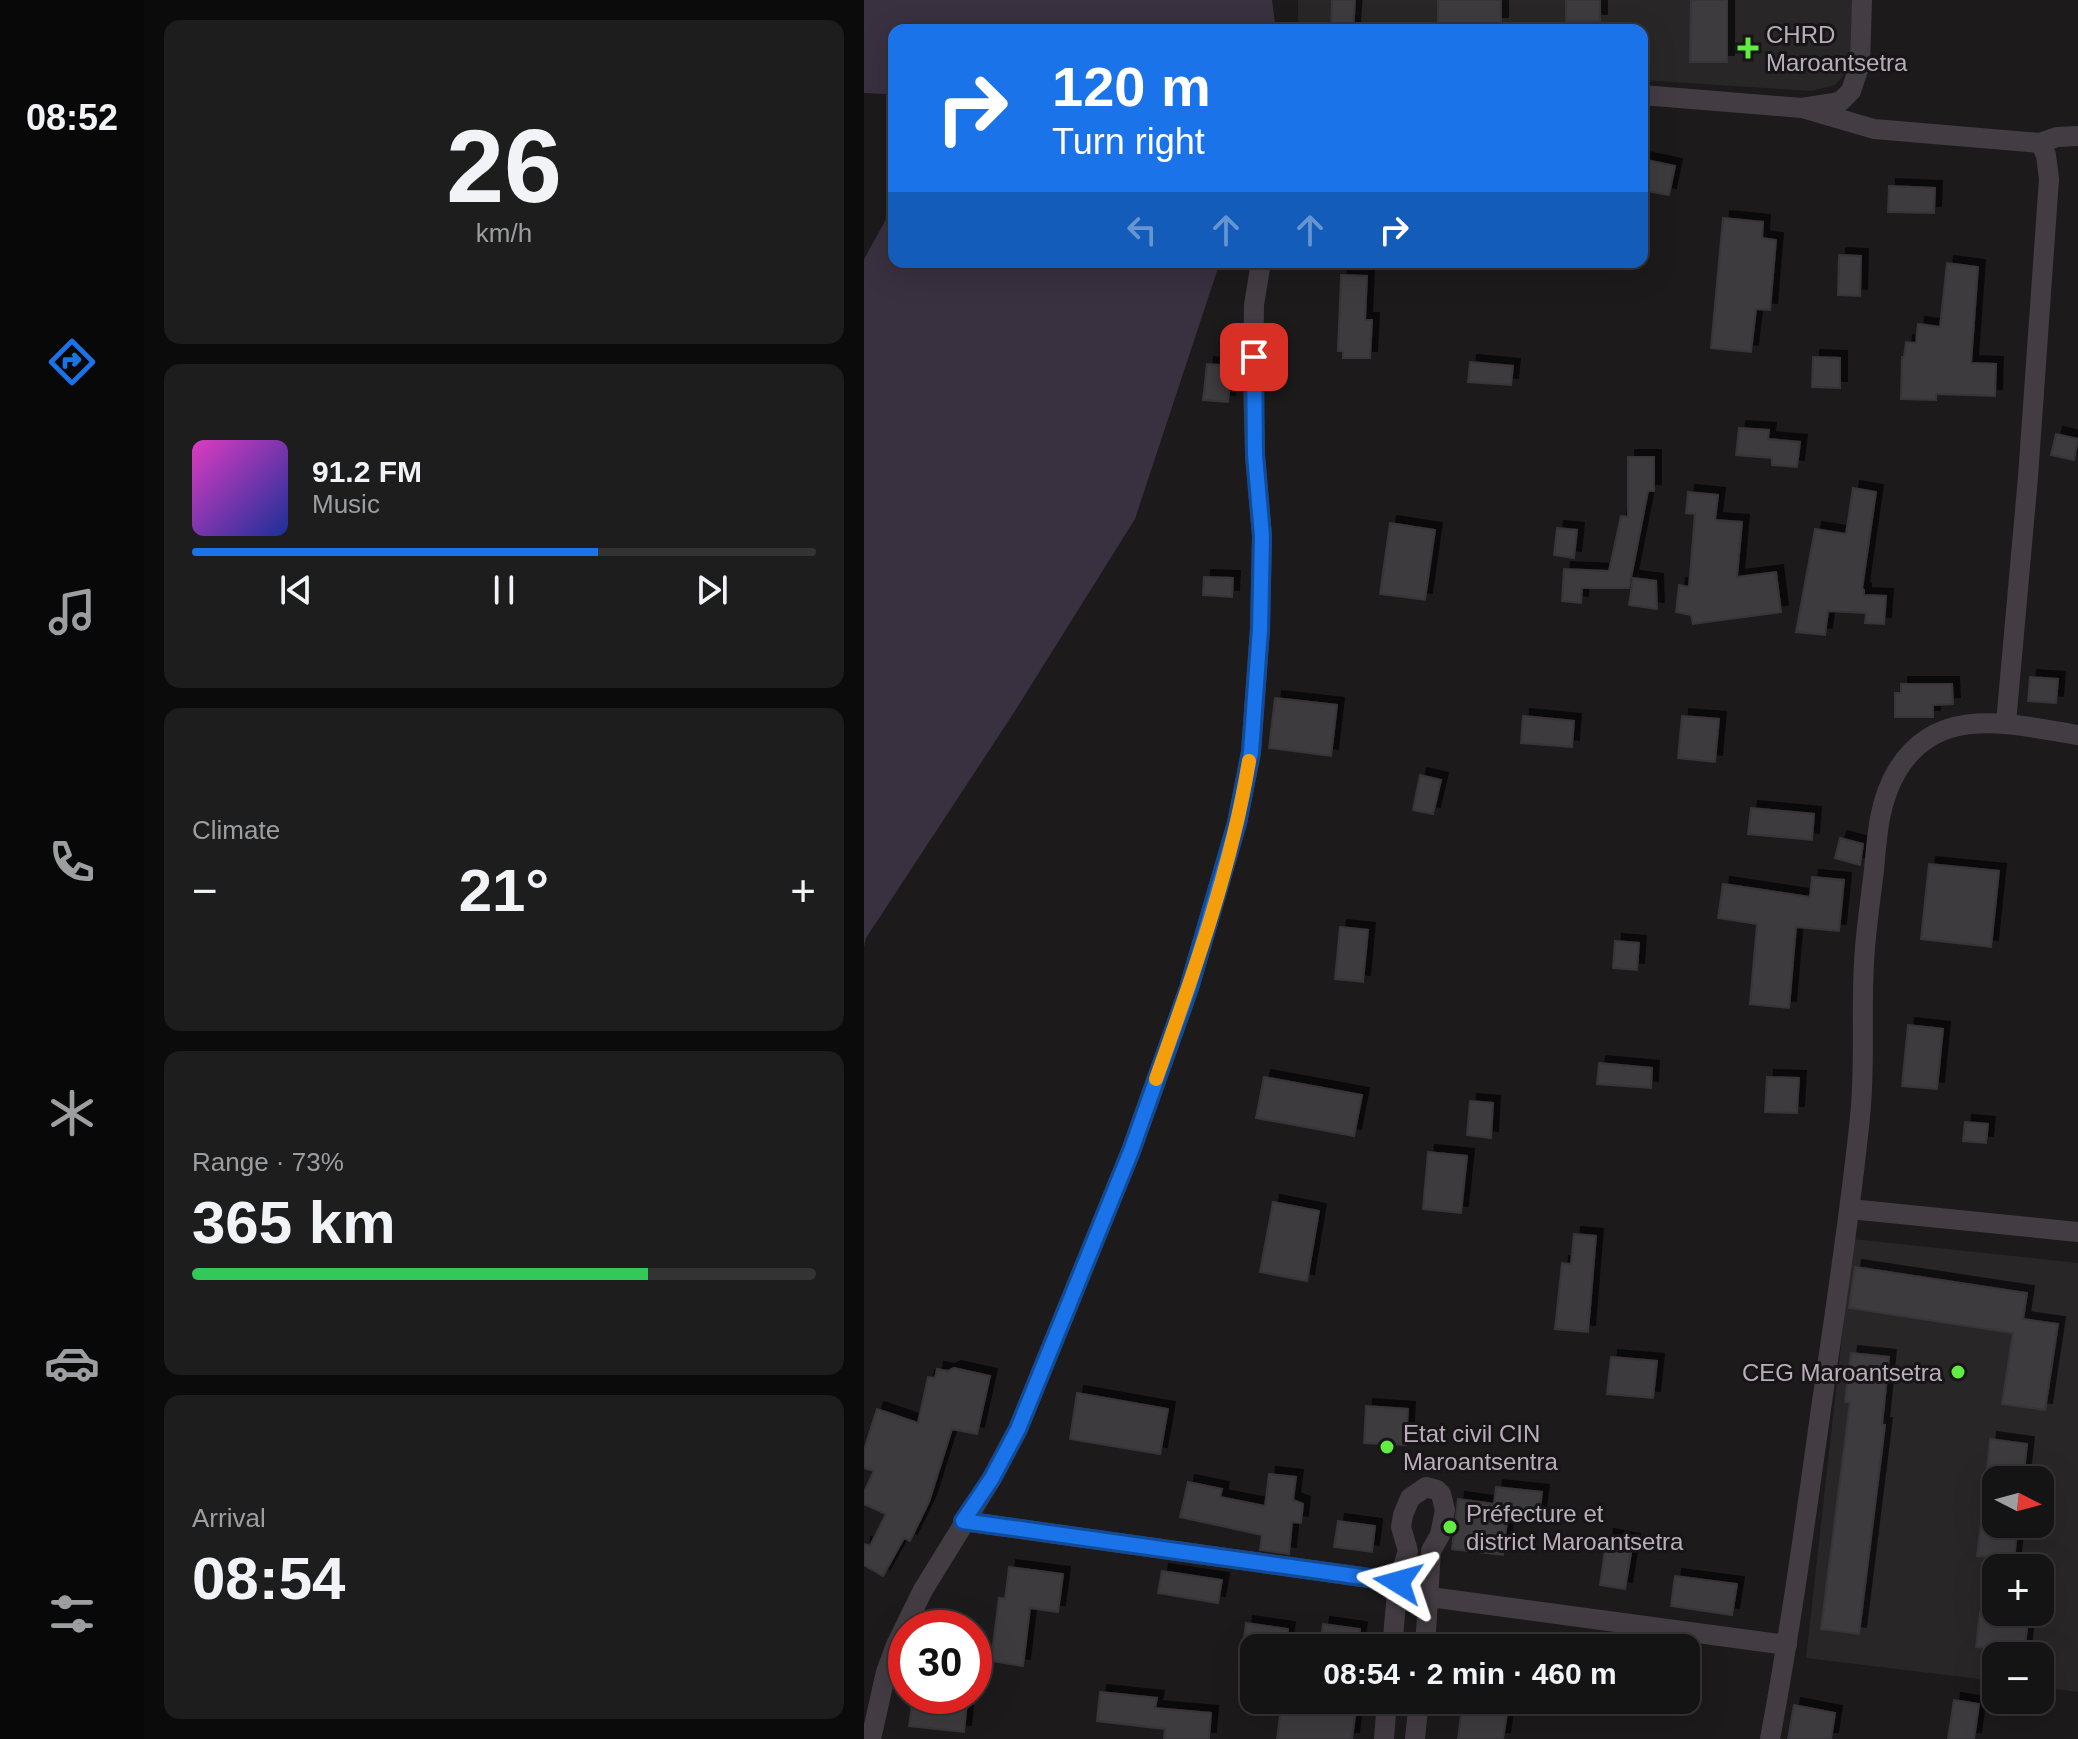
<!DOCTYPE html>
<html lang="en">
<head>
<meta charset="utf-8">
<style>
	:root { --surface:#151414; --page:#1e1d1d; --text:#f1f3f6; --muted:#9d9ea0; --line:#343334; --accent:#1a73e8 }
	body { margin:0; font-family:Helvetica,sans-serif; background:var(--page); color:var(--text); height:100vh; display:flex; flex-direction:column; font-size:30px; white-space:nowrap }
	* { box-sizing:border-box; margin:0 }
	p { font-size:26px; color:var(--muted) }
	.icon { flex:none; width:44px; height:44px; fill:none; stroke:currentColor; stroke-width:2; stroke-linecap:round; stroke-linejoin:round }
	.map { position:relative; flex:1; overflow:hidden }
	.sheet { display:flex; flex-direction:column; gap:20px; padding:20px; background:#0c0b0b; width:720px }
	.sheet>* { flex:none }
	.hud { position:absolute; left:24px; top:24px; width:760px; height:244px; border-radius:16px; box-shadow:0 8px 32px #0002,0 0 0 2px var(--line); background:#1a73e8; color:#fff; overflow:hidden }
	.needle { width:52px; rotate:96deg }
	.controls { position:absolute; left:1118px; top:1466px; display:grid; gap:16px }
	.controls a { display:grid; place-items:center; width:72px; height:72px; border-radius:16px; background:var(--surface); box-shadow:0 8px 32px #0002,0 0 0 2px var(--line); font-size:40px }
	.speed { position:absolute; left:24px; top:1610px; display:flex; gap:16px; font-size:40px; font-weight:700; text-align:center }
	.speed>* { display:grid; place-content:center; width:104px; height:104px; border-radius:50%; background:var(--surface); box-shadow:0 8px 32px #0002,0 0 0 2px var(--line); line-height:1 }
	.speed .limit { border:12px solid #d22; background:#fff; color:#111 }
	.pin { position:absolute; display:grid; place-items:center; width:68px; height:68px; color:#fff; margin:-34px; border-radius:16px; box-shadow:0 4px 12px #0006 }
	.me { position:absolute; width:88px; margin:-44px; rotate:278deg; stroke-linejoin:round; filter:drop-shadow(0 0 6px #0008) }
	.turn { display:flex; align-items:center; gap:28px; height:168px; padding:0 32px; font-size:36px }
	.turn .icon { width:104px; height:104px; stroke-width:2.5 }
	.turn b { display:block; font-size:56px; line-height:68px }
	.lanes { display:flex; align-items:center; height:76px; padding:0 32px; background:#0003; justify-content:center; gap:40px; direction:ltr }
	.lanes .off { opacity:.35 }
	.big { font-size:60px; font-weight:800; line-height:1.1 }
	.sheet .card { flex:1; display:flex; flex-direction:column; justify-content:center; gap:12px; min-width:0; padding:0 28px; border-radius:16px; background:var(--page) }
	.sheet .dial { align-items:center; gap:0 }
	.dial b { font-size:104px; line-height:1 }
	.song { display:flex; align-items:center; gap:24px }
	.cover { width:96px; height:96px; border-radius:12px; background:linear-gradient(135deg,hsl(310 70% 55%),hsl(230 70% 35%)) }
	.played { height:8px; border-radius:4px; background:linear-gradient(90deg,var(--accent) 65%,var(--line) 65%) }
	.keys { display:flex; justify-content:space-around; direction:ltr }
	.heat { display:flex; justify-content:space-between; align-items:center; font-size:44px; direction:ltr }
	.charge { height:12px; border-radius:6px; background:linear-gradient(90deg,#34c759 73%,var(--line) 0) }
	.trip { position:absolute; left:376px; top:1634px; width:460px; height:80px; border-radius:16px; background:var(--surface); box-shadow:0 8px 32px #0002,0 0 0 2px var(--line); font-weight:800; line-height:80px; text-align:center }
	main { display:flex; flex:1; min-height:0 }
	.menu { display:flex; flex-direction:column; width:144px; justify-content:space-around; align-items:center; background:#080808; color:var(--muted) }
	.menu .icon { width:56px; height:56px }
	.menu .selected { color:var(--accent) }
	.menu b { font-size:36px; color:var(--text) }
	.map>svg:first-child { display:block }
	.built { fill:#292628; fill-rule:evenodd }
	.water { fill:#393040 }
	.building { fill:#3e3a3d; stroke:#383437; stroke-width:2; filter:url(#shadow) }
	.lines { fill:none; stroke-linecap:round; stroke-linejoin:round }
	.minor { stroke:#433d43; stroke-width:20 }
	.route-casing { stroke:#114b97; stroke-width:20 }
	.route { stroke:#1a73e8; stroke-width:14 }
	.slow { stroke:#f59e0b; stroke-width:14 }
	.poi-dot { fill:#61ec41; stroke:#171516; stroke-width:3 }
	.labels { text-anchor:middle; dominant-baseline:central; stroke-width:6; stroke-linejoin:round; paint-order:stroke }
	.poi-label { font-size:24px; fill:#b9adbb; stroke:#171516; text-anchor:start }
</style>
</head>
<body>
<main>
<nav class="menu">
<b>08:52</b>
<svg class="icon selected" aria-label="directions" viewBox="0 0 24 24"><path d="M12 3l9 9-9 9-9-9zM9 14v-3h6M13 9l2 2-2 2"/></svg>
<svg class="icon" aria-label="music" viewBox="0 0 24 24"><path d="M9 18V5l10-2v13"/><circle cx="6" cy="18" r="3"/><circle cx="16" cy="16" r="3"/></svg>
<svg class="icon" aria-label="phone" viewBox="0 0 24 24"><path d="M5 4h4l2 5-3 2q2 4 5 5l2-3 5 2v4C11 20 4 13 5 4z"/></svg>
<svg class="icon" aria-label="climate" viewBox="0 0 24 24"><path d="M12 3v18M4 7l16 10M4 17L20 7"/></svg>
<svg class="icon" aria-label="car" viewBox="0 0 24 24"><path d="M5 17H2v-5l4-1 3-4h7l3 4 3 1v5h-3M9 17h6M6 11h13"/><circle cx="7" cy="17" r="2"/><circle cx="17" cy="17" r="2"/></svg>
<svg class="icon" aria-label="filters" viewBox="0 0 24 24"><path d="M4 7h16M4 17h16"/><circle cx="9" cy="7" r="2"/><circle cx="15" cy="17" r="2"/></svg>
</nav>
<section class="sheet">
<div class="card dial"><b>26</b><p>km/h</p></div>
<div class="card">
<div class="song"><i class="cover"></i><div><b>91.2 FM</b><p>Music</p></div></div>
<div class="played"></div>
<div class="keys"><svg class="icon" aria-label="previous" viewBox="0 0 24 24"><path d="M18 5L8 12l10 7zM5 5v14"/></svg><svg class="icon" aria-label="pause" viewBox="0 0 24 24"><path d="M8 5v14M16 5v14"/></svg><svg class="icon" aria-label="next" viewBox="0 0 24 24"><path d="M6 5l10 7-10 7zM19 5v14"/></svg></div>
</div>
<div class="card"><p>Climate</p>
<div class="heat"><a>−</a><b class="big">21°</b><a>+</a></div>
</div>
<div class="card"><p>Range · 73%</p><b class="big">365 km</b><div class="charge"></div></div>
<div class="card"><p>Arrival</p><b class="big">08:54</b></div>
</section>
<div class="map">
<svg width="1214" height="1739" viewBox="0 0 1214 1739">
	<defs>
		<filter id="shadow"><feDropShadow dx="7" dy="-7" stdDeviation="0" flood-color="#0009"/></filter>
	</defs>
	<rect width="100%" height="100%" fill="#1c1a1b"/>
	<!-- built -->
	<g class="built">
		<path d="M434,0H991L989,65L971,85L947,91L778,80V30H434Z"/>
		<path d="M989,1239L1214,1263V1692L1176,1687V1656H1132V1681L942,1658ZM1132,1480H1176V1524H1132ZM1132,1568H1176V1612H1132Z"/>
	</g>
	<!-- water -->
	<g class="water">
		<path d="M0,0H408L412,30H30V97L22,94L0,93Z"/>
		<path d="M30,205V262H356L271,519L149,714L2,938L0,947V259Z"/>
	</g>
	<!-- building -->
	<g class="building">
		<path d="M468,0H491L489,30H467Z"/>
		<path d="M574,0H637V24L574,25Z"/>
		<rect x="702" y="0" width="34" height="21"/>
		<path d="M827,0H863V62H826Z"/>
		<path d="M778,159L811,166L805,195L778,190Z"/>
		<path d="M1025,186L1071,188L1070,213L1024,212Z"/>
		<path d="M859,218L899,222L898,238L912,240L906,310L892,309L887,352L847,348Z"/>
		<path d="M975,255L997,256L996,296L974,295Z"/>
		<path d="M1083,263L1114,267L1107,363L1132,364L1131,396L1072,394V400L1037,399L1038,357H1040L1042,342L1052,343L1054,324L1076,327Z"/>
		<path d="M477,275L503,276L501,320H508L506,358H479V351H474Z"/>
		<path d="M949,357L976,358V388L948,387Z"/>
		<path d="M606,362L649,366L647,385L604,382Z"/>
		<path d="M343,364L368,366L364,402L339,400Z"/>
		<path d="M875,428L905,430L904,439L936,442L933,467L908,465V458L872,455Z"/>
		<path d="M1192,434L1214,439L1210,460L1187,455Z"/>
		<path d="M764,457H790V491H784L765,588H718L717,603L698,601L700,569L745,571L757,516L764,517Z"/>
		<path d="M989,488L1012,492L998,589L1000,590V595L1022,596L1020,624L1001,623L1002,613L964,611L961,635L932,632L951,529L982,534Z"/>
		<path d="M824,492L854,495L851,520L878,522L873,577L912,572L917,612L829,624L827,615L812,612L815,585L825,587L831,514L822,513Z"/>
		<path d="M526,523L571,530L561,600L516,594Z"/>
		<path d="M693,528L713,530L710,558L690,555Z"/>
		<path d="M340,577L369,578L368,597L339,595Z"/>
		<path d="M769,578L792,581L793,609L765,605Z"/>
		<path d="M1166,677L1194,679L1192,703L1164,701Z"/>
		<path d="M1037,684H1088L1089,704L1069,705V717H1031V693H1037Z"/>
		<path d="M411,698L473,705L467,756L405,748Z"/>
		<path d="M659,716L710,721L708,747L657,743Z"/>
		<path d="M818,716L855,719L851,762L814,758Z"/>
		<path d="M556,775L577,780L569,814L549,810Z"/>
		<path d="M887,808L950,814L948,840L884,834Z"/>
		<path d="M976,838L999,844L996,865L971,858Z"/>
		<path d="M1065,864L1135,871L1127,947L1057,939Z"/>
		<path d="M948,877L980,880L975,931L932,927L925,1008L886,1004L893,924L854,918L859,884L946,897Z"/>
		<path d="M476,927L504,930L499,982L471,979Z"/>
		<path d="M751,941L775,943L773,970L749,968Z"/>
		<path d="M1044,1025L1079,1029L1073,1089L1038,1086Z"/>
		<path d="M735,1063L788,1068L787,1088L733,1084Z"/>
		<path d="M400,1077L498,1095L490,1136L392,1118Z"/>
		<path d="M903,1077L935,1078L933,1113L901,1112Z"/>
		<path d="M606,1101L629,1103L627,1138L603,1135Z"/>
		<path d="M1101,1122L1124,1124L1122,1143L1099,1141Z"/>
		<path d="M564,1152L603,1156L597,1213L559,1209Z"/>
		<path d="M409,1202L455,1211L443,1281L396,1272Z"/>
		<path d="M710,1234L732,1236L724,1332L691,1329L698,1263L707,1264Z"/>
		<path d="M991,1267L1163,1293L1159,1319L1194,1324L1181,1410L1138,1404L1149,1333L985,1308Z"/>
		<path d="M987,1353L1025,1357L1018,1425H1021L995,1634L957,1629L986,1402H981Z"/>
		<path d="M747,1357L793,1361L789,1398L743,1394Z"/>
		<path d="M90,1368L126,1376L113,1434L88,1429L65,1502L46,1541L40,1538L19,1576L0,1565V1544L6,1546L22,1514L0,1504V1492L10,1471L0,1468V1450L13,1409L54,1423L64,1377L71,1378L73,1369L84,1371Z"/>
		<path d="M213,1393L304,1409L296,1454L206,1439Z"/>
		<path d="M502,1406L544,1409L542,1445L500,1443Z"/>
		<path d="M1126,1439L1163,1444L1159,1480H1122Z"/>
		<path d="M405,1474L432,1477L429,1500L439,1504L437,1523L428,1522L425,1554L396,1550L398,1535L316,1517L324,1482L358,1489L356,1497L401,1506Z"/>
		<path d="M632,1487L678,1492L675,1515L644,1512L639,1555L588,1549L594,1499L630,1504Z"/>
		<path d="M474,1521L511,1526L508,1552L470,1547Z"/>
		<path d="M1117,1524H1154L1149,1568H1122L1124,1557L1113,1556Z"/>
		<path d="M743,1536L769,1541L761,1589L736,1585Z"/>
		<path d="M145,1567L199,1574L194,1612L166,1608L159,1666L127,1661L135,1598L141,1599Z"/>
		<path d="M298,1571L358,1580L354,1603L294,1593Z"/>
		<path d="M811,1576L873,1584L868,1615L807,1606Z"/>
		<path d="M1116,1612H1165L1160,1653L1112,1647Z"/>
		<path d="M382,1623L424,1629L421,1648H379Z"/>
		<path d="M459,1624L496,1629L493,1648H456Z"/>
		<path d="M236,1692L293,1698L291,1708L347,1713L345,1739H300L301,1729L233,1721Z"/>
		<path d="M49,1696L103,1702L100,1732L45,1726Z"/>
		<path d="M418,1700H493L488,1739H413Z"/>
		<path d="M599,1700H645L639,1739H594Z"/>
		<path d="M1090,1700L1115,1704L1110,1739H1084Z"/>
		<path d="M930,1705L971,1713L967,1739H924Z"/>
	</g>
	<g class="lines">
		<!-- minor -->
		<g class="minor">
			<path d="M778,95L938,108L976,102L987,91L996,64L998,0"/>
			<path d="M938,108L1010,129L1176,143L1182,155L1185,179L1164,477L1142,723"/>
			<path d="M1176,143L1193,137L1214,136"/>
			<path d="M986,1209L1214,1232"/>
			<path d="M99,1521L534,1582L566,1597L923,1645"/>
			<path d="M528,1648L534,1582L544,1551L537,1527L539,1515L546,1498L562,1487L573,1490L577,1494L581,1510L576,1535L567,1551L561,1648"/>
			<path d="M7,1739L22,1672L32,1645L59,1590L128,1478L154,1429L267,1151L325,988L373,823L387,752L396,629L398,536L391,455L389,382L390,305L397,262"/>
			<path d="M520,1739L523,1700"/>
			<path d="M551,1739L555,1700"/>
			<path d="M906,1739C926,1632 941,1524 956,1416C970,1317 986,1217 996,1117C1002,1061 996,1004 1001,948C1003,922 1007,896 1010,870C1013,836 1015,801 1033,771C1074,702 1149,725 1214,735"/>
		</g>
	</g>
	<g class="lines">
		<!-- route casing -->
		<g class="route-casing">
			<path id="route" d="M390,357L391,455L398,536L396,629L387,752L373,823L325,988L267,1151L154,1429L128,1478L99,1521L534,1582"/>
		</g>
		<!-- route -->
		<use href="#route" class="route"/>
		<!-- slow -->
		<path class="slow" d="M292,1079C329,975 367,870 385,761"/>
	</g>
	<!-- markers -->
	<g class="poi-dot">
		<path d="M880 36h8v8h8v8h-8v8h-8v-8h-8v-8h8z"/>
		<circle cx="1094" cy="1372" r="8"/>
		<circle cx="523" cy="1447" r="8"/>
		<circle cx="586" cy="1527" r="8"/>
	</g>
	<g class="labels">
		<!-- poi labels -->
		<g class="poi-label">
			<text x="902" y="34">CHRD<tspan x="902" dy="28">Maroantsetra</tspan></text>
			<text x="1078" y="1372" text-anchor="end">CEG Maroantsetra</text>
			<text x="539" y="1433">Etat civil CIN<tspan x="539" dy="28">Maroantsentra</tspan></text>
			<text x="602" y="1513">Préfecture et<tspan x="602" dy="28">district Maroantsetra</tspan></text>
		</g>
	</g>
</svg>
<div class="controls">
<a><svg class="needle" viewBox="-14 -14 28 28"><path d="M0-13l5 13h-10z" fill="#e53935"/><path d="M0 13l5-13h-10z" fill="#9d9ea0"/></svg></a>
<a>+</a>
<a>−</a>
</div>
<div class="speed"><div class="limit">30</div></div>
<div class="pin" style="left:390px;top:357px;background:#d93025"><svg class="icon" aria-label="arrive" viewBox="0 0 24 24"><path d="M6 21V4h12l-3 4 3 4H6"/></svg></div>
<svg class="me" style="left:534px;top:1582px" viewBox="-20 -20 40 40"><path d="M0-17L14 15 0 8-14 15z" fill="#1a73e8" stroke="#fff" stroke-width="4"/></svg>
<div class="trip">08:54 · 2 min · 460 m</div>
<div class="hud">
<div class="turn"><svg class="icon" aria-label="right" viewBox="0 0 24 24"><path d="M7 20v-9h11M14 6l5 5-5 5"/></svg><div><b>120 m</b>Turn right</div></div>
<div class="lanes"><svg class="icon off" aria-label="left" viewBox="0 0 24 24"><path d="M17 20v-9H6M10 6l-5 5 5 5"/></svg><svg class="icon off" aria-label="ahead" viewBox="0 0 24 24"><path d="M12 20V5M6 11l6-6 6 6"/></svg><svg class="icon off" aria-label="ahead" viewBox="0 0 24 24"><path d="M12 20V5M6 11l6-6 6 6"/></svg><svg class="icon" aria-label="right" viewBox="0 0 24 24"><path d="M7 20v-9h11M14 6l5 5-5 5"/></svg></div>
</div>
</div>
</main>
</body>
</html>
